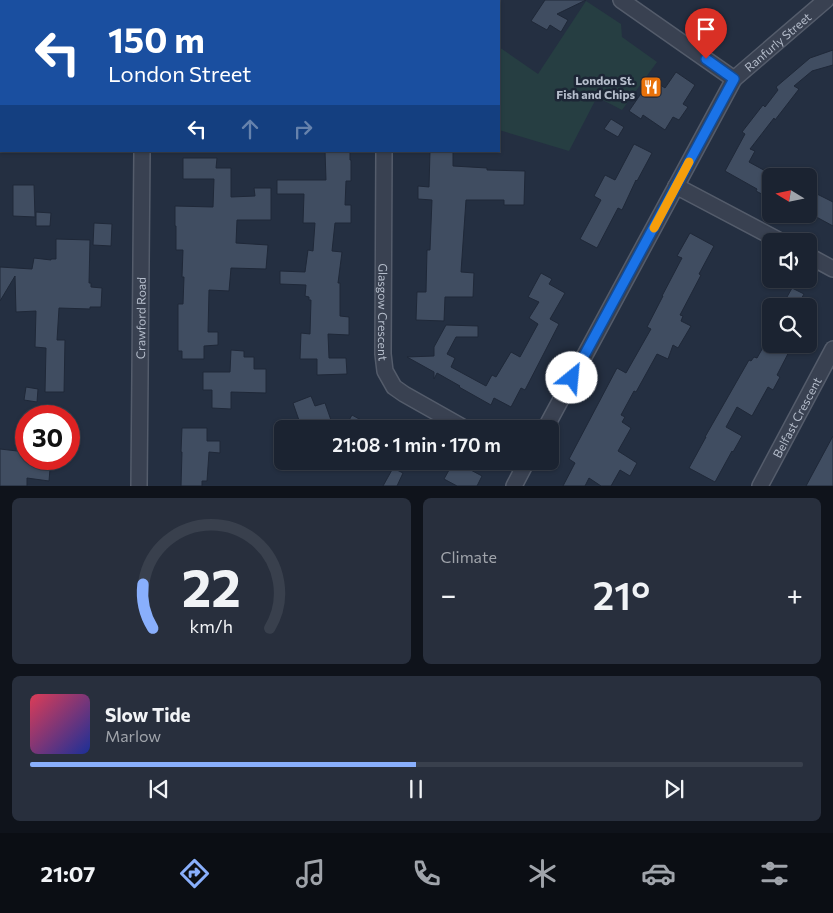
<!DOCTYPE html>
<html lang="en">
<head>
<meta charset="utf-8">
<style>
	:root { --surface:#1b2331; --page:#282f3d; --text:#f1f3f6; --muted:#a0a4ab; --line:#39404d; --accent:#89affc }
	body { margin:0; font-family:Commissioner,sans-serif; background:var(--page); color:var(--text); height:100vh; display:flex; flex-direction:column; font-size:19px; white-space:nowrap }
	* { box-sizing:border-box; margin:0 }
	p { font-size:16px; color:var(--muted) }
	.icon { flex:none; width:28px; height:28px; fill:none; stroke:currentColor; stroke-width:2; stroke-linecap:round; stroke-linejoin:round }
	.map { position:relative; height:486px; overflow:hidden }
	.panel { display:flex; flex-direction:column; gap:12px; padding:12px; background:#0f131b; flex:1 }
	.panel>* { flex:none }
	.guide { position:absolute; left:0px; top:0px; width:500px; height:152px; box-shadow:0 1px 4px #0004,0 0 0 1px var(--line); background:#1a4fa0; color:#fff; overflow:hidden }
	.needle { width:32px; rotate:280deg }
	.controls { position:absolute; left:762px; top:168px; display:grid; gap:10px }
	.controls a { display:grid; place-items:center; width:55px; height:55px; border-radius:8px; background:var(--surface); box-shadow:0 1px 4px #0004,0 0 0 1px var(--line); font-size:25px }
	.speed { position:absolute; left:15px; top:405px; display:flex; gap:10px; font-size:25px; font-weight:700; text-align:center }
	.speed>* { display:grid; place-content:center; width:65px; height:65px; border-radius:50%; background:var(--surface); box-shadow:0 1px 4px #0004,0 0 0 1px var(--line); line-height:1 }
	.speed .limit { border:8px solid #d22; background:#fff; color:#111 }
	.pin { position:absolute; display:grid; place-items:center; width:42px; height:42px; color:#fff; margin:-51px -21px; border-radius:50% 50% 50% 0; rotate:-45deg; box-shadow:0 0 5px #0007 }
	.pin .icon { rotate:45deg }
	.me { position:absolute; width:55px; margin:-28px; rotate:28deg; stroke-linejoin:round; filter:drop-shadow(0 0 4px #0008) }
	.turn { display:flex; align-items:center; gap:18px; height:105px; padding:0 25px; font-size:22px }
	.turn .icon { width:65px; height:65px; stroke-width:2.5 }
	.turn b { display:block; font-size:35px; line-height:42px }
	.lanes { display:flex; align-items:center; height:48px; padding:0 25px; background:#0003; justify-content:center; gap:25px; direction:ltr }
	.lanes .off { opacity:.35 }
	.big { font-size:38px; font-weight:600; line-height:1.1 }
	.panel .card { flex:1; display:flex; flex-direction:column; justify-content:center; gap:8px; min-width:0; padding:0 18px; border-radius:8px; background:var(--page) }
	.panel .dial { align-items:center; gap:0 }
	.dial svg { height:130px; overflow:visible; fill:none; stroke:var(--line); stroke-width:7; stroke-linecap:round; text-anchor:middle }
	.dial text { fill:var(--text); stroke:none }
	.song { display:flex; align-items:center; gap:15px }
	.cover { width:60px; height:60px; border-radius:8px; background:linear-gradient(135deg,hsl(350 70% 55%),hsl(230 70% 35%)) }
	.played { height:5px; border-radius:2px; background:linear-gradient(90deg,var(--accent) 50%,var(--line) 50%) }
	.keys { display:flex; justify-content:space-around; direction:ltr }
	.heat { display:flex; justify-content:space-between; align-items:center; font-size:28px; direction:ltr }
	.panel .tiles { flex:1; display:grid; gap:12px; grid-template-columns:1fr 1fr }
	.card:last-child { grid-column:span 2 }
	.trip { position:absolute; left:274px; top:420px; width:285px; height:50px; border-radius:8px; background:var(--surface); box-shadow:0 1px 4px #0004,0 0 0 1px var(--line); font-weight:600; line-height:50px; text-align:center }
	.tabs { display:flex; height:80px; justify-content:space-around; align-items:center; background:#0b0e14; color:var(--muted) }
	.tabs .icon { width:35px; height:35px }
	.tabs .current { color:var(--accent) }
	.tabs b { font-size:22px; color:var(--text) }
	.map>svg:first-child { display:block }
	.green { fill:#263e42 }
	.building { fill:#404d61; stroke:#1f2838 }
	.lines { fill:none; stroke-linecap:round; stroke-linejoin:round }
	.minor-casing { stroke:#545c6b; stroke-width:18 }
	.path { stroke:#455b5f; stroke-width:2.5; stroke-dasharray:4 4; stroke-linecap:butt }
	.minor { stroke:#394151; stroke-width:15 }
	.route-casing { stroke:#114b97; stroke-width:12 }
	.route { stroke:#1a73e8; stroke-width:9 }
	.slow { stroke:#f59e0b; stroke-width:9 }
	.labels { text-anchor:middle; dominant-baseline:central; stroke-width:5; stroke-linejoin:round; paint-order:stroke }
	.street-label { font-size:12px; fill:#b5bdcb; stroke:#1d2636 }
	.poi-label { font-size:12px; font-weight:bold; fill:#b5bdcb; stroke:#1d2636; text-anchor:end }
</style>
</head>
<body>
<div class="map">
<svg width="833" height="486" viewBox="0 0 833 486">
	<rect width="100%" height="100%" fill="#242f41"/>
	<!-- green -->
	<path class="green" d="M586,1L621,24L622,37L657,62L622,110L597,97L569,151L499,130V47L538,74Z"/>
	<!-- building -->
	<g class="building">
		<path d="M545,0H586L557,14L568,20L561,32L550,25L547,30L531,21Z"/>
		<path d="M833,50V65L812,71L794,86L799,89L775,120L774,118L750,149L755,151L749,162L771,174V199L756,191L757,189L725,171L745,134L742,132L763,105L765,107L778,90L776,87L810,58Z"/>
		<path d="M676,72L695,85L683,104L688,107L679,120L673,117L665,130L643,115L641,119L629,111L651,79L665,88Z"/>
		<path d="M611,119L624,127L618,137L604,129Z"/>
		<path d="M634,144L652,153L637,181L636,180L622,210L618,208L597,248L580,239L601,200L594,196L605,175L615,180Z"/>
		<path d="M325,151H350V160H351V181H346L345,205H351V223H335L332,251L342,252L338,283H340V316L349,317V335L328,334L329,358H346L347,374L317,375V359H300L301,333L310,334L311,300H309V297L305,296L306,285L280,284V271L305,272L308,250L313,251L315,223H303L304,194H277V180H326Z"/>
		<path d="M430,151H453V166L487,168V170L525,171L524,205H504V200H466L461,272L474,273L473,297H445L444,321L416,320L417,292H426L427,250H430L432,200L418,199V186L429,187Z"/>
		<path d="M183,158H217L216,168H231V197L255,196L254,188H271V220H237L236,243L268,245L266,269L231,268L229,291L209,290L208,332H218V345L204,346V359H182V351H178V304H183L184,277H182L183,250H176V226H175V206L213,207L214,179H183Z"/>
		<path d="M13,185H34L35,217L13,216Z"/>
		<path d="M813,192L833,202V226L809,213V200Z"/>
		<path d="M36,212L51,213L50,226H36Z"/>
		<path d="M94,223L112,224L111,246L93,245Z"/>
		<path d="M690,233L714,246L699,274L701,275L680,315L683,316L681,321L691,326L678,348L673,345L668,359L657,354L636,392L634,391L621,415L625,417L622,422L631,428L618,451L637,463L630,476L620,470L611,486H601L589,478L585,486H563L575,463L569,459L617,368L626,373L651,329L647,327L663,296H662L682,258L677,256Z"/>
		<path d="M56,239L90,240L89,283H91V287L102,288L101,307H90V309L59,308L57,340H65L64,392H45L46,348L35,347L36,311L16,312L15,276L0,301V267L32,269L34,258L51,260V259H56Z"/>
		<path d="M541,273L552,279L549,284L565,293L550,319L559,324L525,390L521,388L511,407L494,398L491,405L459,387L460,386L437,373L434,379V372L407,357L434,356V347L446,325L478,326V337H456L447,354L455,358L451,367L486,386L492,375L496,377L511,352L520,357L538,324L529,318L539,302L528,297Z"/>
		<path d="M792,288L804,294L797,306H782Z"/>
		<path d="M765,344H793L777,375L780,377L773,390L768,387L752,416L737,407L726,427L742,436L733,452L732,451L715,482L689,468L706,437H705L749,360L751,361L754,357L757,358Z"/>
		<path d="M231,350L244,351V357H254V369H266V393L231,392V409L212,408V390H203V372H230Z"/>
		<path d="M26,387L38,389L37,402L24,400Z"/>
		<path d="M311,396L315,406L325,403L332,423L319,427L318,425L309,429H302L293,403Z"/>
		<path d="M352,415L377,429H344Z"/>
		<path d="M182,428H207V441H220V453L209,452L207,481H202V486H181L182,452H181Z"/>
		<path d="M833,436V486H806Z"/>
		<path d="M0,449L26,452V459H49L48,468L50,469L49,481L27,478V486H0Z"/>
		<path d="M454,461L482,476L477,486H457L444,479Z"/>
		<path d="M393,468L403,473L397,486H383Z"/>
	</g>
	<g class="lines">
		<!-- minor casing -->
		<g class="minor-casing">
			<g id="minor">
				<path d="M621,0L734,79"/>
				<path d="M144,1V0"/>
				<path d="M398,1L399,0"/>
				<path id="s1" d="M384,151L383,354L385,371L394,387L404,394L466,429"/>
				<path d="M676,186L780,241"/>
				<path d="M809,256L833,269"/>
				<path id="s2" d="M545,429L734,79L826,0"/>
				<path id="s3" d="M139,486L142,151"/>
				<path d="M514,486L527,461"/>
				<path id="s4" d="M760,486L833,349"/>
			</g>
		</g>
		<!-- path -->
		<path class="path" d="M161,1V0"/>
		<!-- minor -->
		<use href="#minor" class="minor"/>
	</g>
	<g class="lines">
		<!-- route casing -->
		<g class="route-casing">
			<path id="route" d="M572,378L734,79L706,59"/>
		</g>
		<!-- route -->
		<use href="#route" class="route"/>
		<!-- slow -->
		<path class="slow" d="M654,228L689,162"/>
	</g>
	<!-- icons -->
	<defs>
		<g id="restaurant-square" transform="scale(1.125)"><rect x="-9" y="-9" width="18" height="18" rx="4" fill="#e8710a" stroke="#1d2636"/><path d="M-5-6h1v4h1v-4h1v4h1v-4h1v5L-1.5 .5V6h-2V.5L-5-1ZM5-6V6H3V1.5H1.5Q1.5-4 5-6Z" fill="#fff"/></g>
	</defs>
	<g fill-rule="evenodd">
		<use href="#restaurant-square" x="651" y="87"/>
	</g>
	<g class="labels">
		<!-- street labels -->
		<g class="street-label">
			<text stroke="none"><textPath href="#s2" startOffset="455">Ranfurly Street</textPath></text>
			<text stroke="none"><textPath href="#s1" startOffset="161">Glasgow Crescent</textPath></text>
			<text stroke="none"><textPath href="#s3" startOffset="168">Crawford Road</textPath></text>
			<text stroke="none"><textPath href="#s4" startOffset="78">Belfast Crescent</textPath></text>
		</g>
		<!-- poi labels -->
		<g class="poi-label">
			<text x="635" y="80">London St.<tspan x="635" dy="14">Fish and Chips</tspan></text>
		</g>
	</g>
</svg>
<div class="controls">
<a><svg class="needle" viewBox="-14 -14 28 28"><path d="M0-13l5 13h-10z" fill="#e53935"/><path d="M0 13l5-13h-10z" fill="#a0a4ab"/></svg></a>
<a><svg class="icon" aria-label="sound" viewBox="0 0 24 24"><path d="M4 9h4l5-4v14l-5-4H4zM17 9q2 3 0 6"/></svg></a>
<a><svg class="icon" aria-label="search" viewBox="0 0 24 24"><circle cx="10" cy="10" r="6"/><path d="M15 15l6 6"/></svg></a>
</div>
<div class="speed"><div class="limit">30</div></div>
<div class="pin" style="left:706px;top:59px;background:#d93025"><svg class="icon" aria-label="arrive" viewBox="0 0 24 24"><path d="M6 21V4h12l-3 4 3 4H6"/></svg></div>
<svg class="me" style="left:572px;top:378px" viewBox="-20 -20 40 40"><circle r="19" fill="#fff"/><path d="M0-13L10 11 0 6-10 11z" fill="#1a73e8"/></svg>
<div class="trip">21:08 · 1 min · 170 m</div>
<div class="guide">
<div class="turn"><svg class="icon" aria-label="left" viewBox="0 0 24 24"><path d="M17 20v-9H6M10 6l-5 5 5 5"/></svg><div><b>150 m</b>London Street</div></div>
<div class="lanes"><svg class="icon" aria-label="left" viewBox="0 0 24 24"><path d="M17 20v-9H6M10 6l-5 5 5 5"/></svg><svg class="icon off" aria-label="ahead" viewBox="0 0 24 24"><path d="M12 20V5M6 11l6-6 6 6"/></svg><svg class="icon off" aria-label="right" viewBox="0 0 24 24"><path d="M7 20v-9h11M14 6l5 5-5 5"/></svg></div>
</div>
</div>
<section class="panel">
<div class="tiles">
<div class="card dial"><svg viewBox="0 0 100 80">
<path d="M14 69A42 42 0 1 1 86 69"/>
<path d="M14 69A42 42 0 0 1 8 42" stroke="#89affc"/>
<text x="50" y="56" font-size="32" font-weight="700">22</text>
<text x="50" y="72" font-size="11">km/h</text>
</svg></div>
<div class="card"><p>Climate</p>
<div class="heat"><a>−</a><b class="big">21°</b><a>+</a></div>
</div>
<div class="card">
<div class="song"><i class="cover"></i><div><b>Slow Tide</b><p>Marlow</p></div></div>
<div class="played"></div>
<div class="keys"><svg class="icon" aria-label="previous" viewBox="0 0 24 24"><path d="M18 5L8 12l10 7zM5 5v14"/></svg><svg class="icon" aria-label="pause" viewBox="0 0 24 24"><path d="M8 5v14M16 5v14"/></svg><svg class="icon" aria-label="next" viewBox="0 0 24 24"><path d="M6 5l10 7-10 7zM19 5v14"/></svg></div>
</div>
</div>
</section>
<nav class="tabs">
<b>21:07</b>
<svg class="icon current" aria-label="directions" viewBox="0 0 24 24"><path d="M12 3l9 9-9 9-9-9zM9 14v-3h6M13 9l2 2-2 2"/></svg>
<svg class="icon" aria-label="music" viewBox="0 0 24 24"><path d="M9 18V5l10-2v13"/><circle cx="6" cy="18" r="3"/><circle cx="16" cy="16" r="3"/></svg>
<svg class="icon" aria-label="phone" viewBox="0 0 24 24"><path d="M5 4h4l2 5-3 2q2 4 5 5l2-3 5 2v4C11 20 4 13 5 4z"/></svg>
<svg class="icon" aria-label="climate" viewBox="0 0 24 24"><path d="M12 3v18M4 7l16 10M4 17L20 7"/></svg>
<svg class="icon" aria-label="car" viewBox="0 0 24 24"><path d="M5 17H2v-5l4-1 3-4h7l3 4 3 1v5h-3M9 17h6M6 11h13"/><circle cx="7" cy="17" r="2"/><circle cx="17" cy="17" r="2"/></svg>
<svg class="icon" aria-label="filters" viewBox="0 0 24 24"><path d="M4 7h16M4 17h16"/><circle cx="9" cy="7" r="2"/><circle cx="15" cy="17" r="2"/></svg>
</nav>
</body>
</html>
